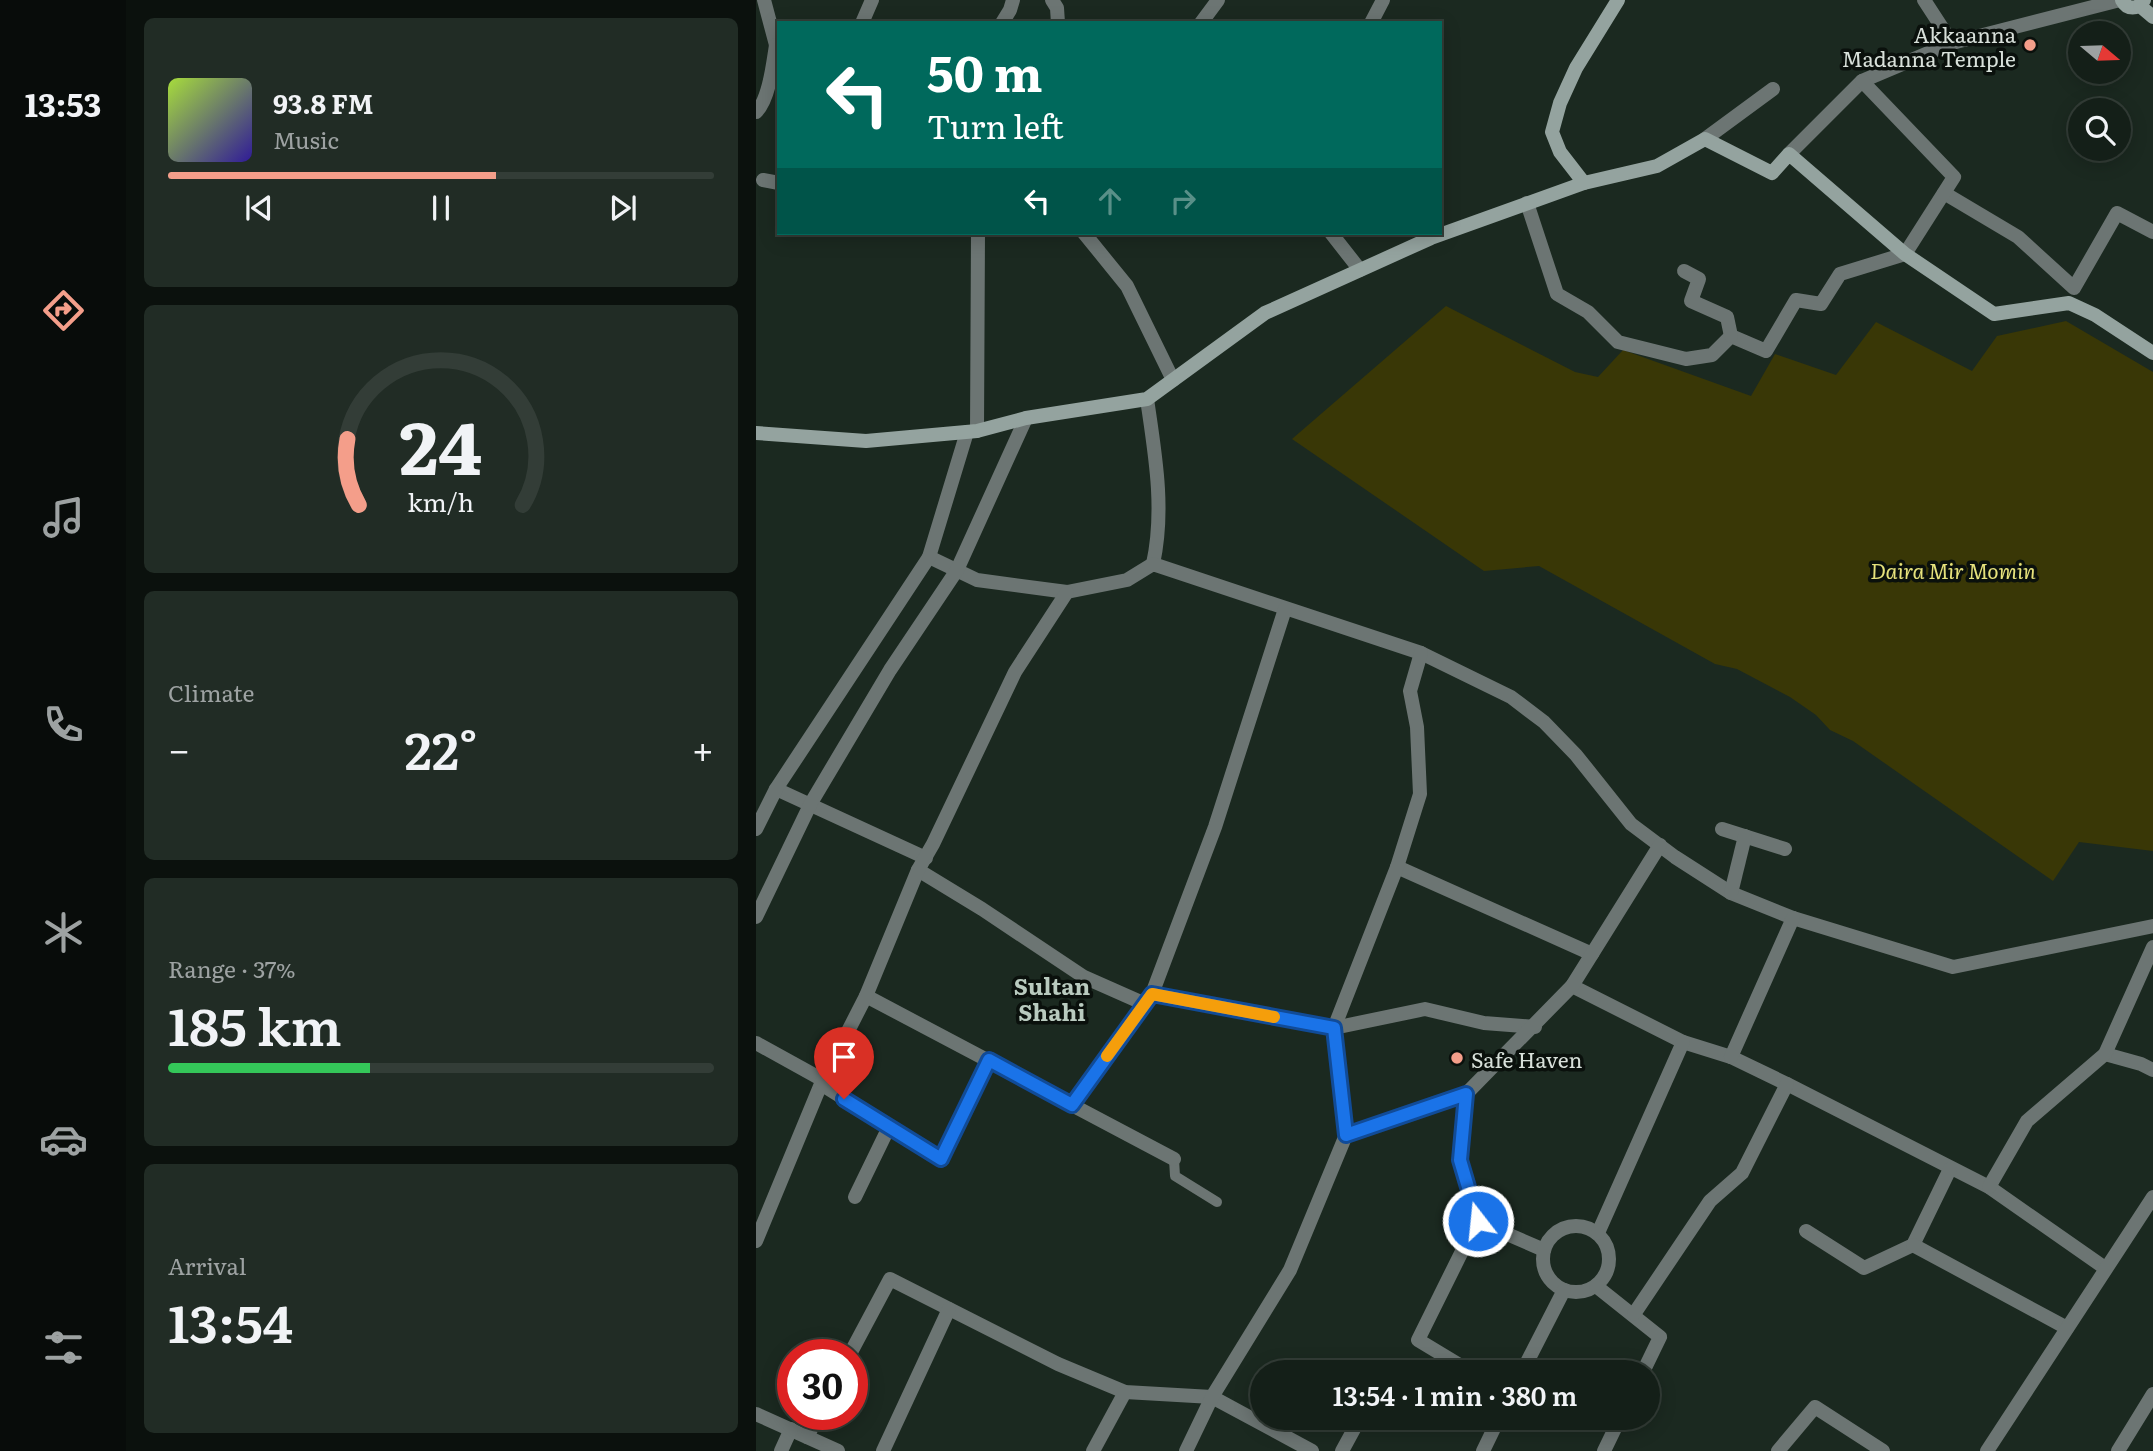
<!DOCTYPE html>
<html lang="en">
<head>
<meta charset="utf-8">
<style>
	:root { --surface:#141f18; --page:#212c25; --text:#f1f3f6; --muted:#9da2a2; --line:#333d37; --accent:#f49e8a }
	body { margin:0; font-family:Literata,serif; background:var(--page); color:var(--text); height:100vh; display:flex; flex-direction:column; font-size:26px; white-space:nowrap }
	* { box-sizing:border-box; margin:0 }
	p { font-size:23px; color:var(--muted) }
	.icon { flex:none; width:38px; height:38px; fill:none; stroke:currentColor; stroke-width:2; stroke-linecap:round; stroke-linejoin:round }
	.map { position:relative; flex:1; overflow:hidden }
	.sheet { display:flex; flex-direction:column; gap:18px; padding:18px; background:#0b110d; width:630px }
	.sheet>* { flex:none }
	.banner { position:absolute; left:21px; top:21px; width:665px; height:214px; border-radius:0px; box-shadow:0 4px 18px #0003,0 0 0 2px var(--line); background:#00695c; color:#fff; overflow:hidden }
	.needle { width:46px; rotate:109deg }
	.buttons { position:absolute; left:1312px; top:21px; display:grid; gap:14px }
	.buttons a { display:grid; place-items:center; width:63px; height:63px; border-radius:50%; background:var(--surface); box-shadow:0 4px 18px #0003,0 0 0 2px var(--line); font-size:35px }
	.speed { position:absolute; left:21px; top:1339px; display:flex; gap:14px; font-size:35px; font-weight:700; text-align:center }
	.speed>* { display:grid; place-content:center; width:91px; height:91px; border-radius:50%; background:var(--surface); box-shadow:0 4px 18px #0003,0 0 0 2px var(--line); line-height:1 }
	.speed .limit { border:10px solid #d22; background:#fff; color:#111 }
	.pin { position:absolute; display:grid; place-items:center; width:60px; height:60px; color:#fff; margin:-72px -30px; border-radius:50% 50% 50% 0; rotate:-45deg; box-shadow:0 0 7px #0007 }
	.pin .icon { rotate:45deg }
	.me { position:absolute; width:77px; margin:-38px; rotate:344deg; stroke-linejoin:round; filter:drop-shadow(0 0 5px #0008) }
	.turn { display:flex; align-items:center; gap:24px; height:147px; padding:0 35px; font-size:32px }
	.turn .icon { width:91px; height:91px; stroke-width:2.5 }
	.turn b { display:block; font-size:49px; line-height:60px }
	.lanes { display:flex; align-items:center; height:66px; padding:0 35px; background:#0003; justify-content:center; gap:35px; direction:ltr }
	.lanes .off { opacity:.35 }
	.big { font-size:52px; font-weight:600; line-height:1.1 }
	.sheet .card { flex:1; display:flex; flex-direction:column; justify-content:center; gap:10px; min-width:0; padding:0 24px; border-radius:10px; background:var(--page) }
	.sheet .dial { align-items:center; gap:0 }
	.dial svg { height:182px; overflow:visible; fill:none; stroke:var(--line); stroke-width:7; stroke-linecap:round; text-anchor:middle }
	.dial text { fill:var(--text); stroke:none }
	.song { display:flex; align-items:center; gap:21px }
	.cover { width:84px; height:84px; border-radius:10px; background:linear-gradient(135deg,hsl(80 70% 55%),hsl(250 70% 35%)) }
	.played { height:7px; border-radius:4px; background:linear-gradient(90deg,var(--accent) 60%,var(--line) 60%) }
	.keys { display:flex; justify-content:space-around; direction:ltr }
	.heat { display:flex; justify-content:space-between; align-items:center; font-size:38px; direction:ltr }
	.charge { height:10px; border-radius:5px; background:linear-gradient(90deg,#34c759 37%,var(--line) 0) }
	.trip { position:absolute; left:494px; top:1360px; width:410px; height:70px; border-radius:35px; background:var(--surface); box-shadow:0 4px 18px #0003,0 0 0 2px var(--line); font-weight:600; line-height:70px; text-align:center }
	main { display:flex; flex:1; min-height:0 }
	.dock { display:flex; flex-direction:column; width:126px; justify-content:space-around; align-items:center; background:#080c0a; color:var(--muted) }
	.dock .icon { width:49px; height:49px }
	.dock .selected { color:var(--accent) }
	.dock b { font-size:32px; color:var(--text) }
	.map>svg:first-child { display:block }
	.green { fill:#393706 }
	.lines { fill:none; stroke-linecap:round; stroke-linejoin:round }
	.lane { stroke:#6c7573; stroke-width:10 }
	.street { stroke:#6c7573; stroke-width:14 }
	.secondary { stroke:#94a39f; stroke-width:14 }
	.route-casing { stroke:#114b97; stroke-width:18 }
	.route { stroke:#1a73e8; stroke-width:12 }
	.slow { stroke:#f59e0b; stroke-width:12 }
	.poi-dot { fill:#f49e8a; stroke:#0a100c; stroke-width:2.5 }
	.labels { text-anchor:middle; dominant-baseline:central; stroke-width:7; stroke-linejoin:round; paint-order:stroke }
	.poi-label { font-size:21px; fill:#d8e0da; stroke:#0a100c; text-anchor:end }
	.park-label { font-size:21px; font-style:italic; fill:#e6e27c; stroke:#0a100c }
	.neighbourhood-label { font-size:23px; font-weight:bold; fill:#b9cabf; stroke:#0a100c }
</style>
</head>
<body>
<main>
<nav class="dock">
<b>13:53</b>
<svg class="icon selected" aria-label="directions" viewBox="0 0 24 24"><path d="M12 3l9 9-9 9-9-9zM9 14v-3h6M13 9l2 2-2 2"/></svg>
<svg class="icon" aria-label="music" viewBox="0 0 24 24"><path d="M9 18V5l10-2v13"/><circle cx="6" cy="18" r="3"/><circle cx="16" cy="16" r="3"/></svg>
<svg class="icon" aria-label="phone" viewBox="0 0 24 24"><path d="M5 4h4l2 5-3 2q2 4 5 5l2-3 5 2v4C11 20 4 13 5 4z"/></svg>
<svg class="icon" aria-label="climate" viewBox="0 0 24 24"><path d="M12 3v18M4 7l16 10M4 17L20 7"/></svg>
<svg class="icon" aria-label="car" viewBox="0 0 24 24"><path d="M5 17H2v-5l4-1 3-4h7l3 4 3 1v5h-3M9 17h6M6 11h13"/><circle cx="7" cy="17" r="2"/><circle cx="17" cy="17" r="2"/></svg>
<svg class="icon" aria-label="filters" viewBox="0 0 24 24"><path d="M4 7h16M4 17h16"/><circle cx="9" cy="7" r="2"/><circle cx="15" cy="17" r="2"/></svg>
</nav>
<section class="sheet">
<div class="card">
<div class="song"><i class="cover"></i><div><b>93.8 FM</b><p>Music</p></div></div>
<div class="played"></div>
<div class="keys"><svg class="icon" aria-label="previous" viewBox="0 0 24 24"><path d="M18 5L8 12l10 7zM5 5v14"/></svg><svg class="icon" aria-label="pause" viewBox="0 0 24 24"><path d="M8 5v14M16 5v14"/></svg><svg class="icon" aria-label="next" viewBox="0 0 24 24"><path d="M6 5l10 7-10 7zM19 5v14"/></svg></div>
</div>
<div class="card dial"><svg viewBox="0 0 100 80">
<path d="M14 69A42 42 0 1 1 86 69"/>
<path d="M14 69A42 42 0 0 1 9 40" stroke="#f49e8a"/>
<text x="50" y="56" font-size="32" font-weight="700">24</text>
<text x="50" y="72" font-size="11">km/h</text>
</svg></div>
<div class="card"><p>Climate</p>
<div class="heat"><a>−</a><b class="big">22°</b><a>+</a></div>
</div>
<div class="card"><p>Range · 37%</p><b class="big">185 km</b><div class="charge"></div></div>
<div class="card"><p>Arrival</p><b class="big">13:54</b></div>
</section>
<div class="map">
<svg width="1397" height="1451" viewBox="0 0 1397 1451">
	<rect width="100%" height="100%" fill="#1b2920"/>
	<!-- green -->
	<path class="green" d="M690,306L819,372L842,377L867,350L995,396L1019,354L1080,375L1120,322L1216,371L1241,336L1310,321L1397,372V851L1323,842L1297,881L1097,741L1074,730L1060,715L1034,697L981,669L959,664L783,566L728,571L536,439Z"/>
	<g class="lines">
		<!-- lane -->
		<path class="lane" d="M418,1159L419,1176L461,1202"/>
		<!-- street -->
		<g class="street">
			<path d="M8,0L20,45L23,47"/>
			<path d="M296,0L301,8L302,23"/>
			<path d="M1168,0L1196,43"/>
			<path d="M106,23L116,0"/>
			<path d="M246,23L254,10L257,0"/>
			<path d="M445,23L462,0"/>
			<path d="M615,23L627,0"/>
			<path d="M0,112C13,100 17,64 20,45"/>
			<path d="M949,139L1017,89"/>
			<path d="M1033,154L1106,81L1196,43L1364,0"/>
			<path d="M7,180L23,183"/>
			<path d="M1188,193L1262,237L1318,288L1361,213L1397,232"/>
			<path d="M771,203L801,294L832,312L862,342L930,359L956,355L975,336L1010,351L1040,300L1065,304L1084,274L1149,254L1198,177L1106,81"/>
			<path d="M328,233L371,286L417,380"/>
			<path d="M575,233L604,270"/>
			<path d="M928,271L943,279L935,301L971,317L975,336"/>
			<path d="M391,399C399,454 409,509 397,564"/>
			<path d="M221,431L222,233"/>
			<path d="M173,557L221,580L311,592L371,580L397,564L665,653L755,697L788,722L820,755L875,824L919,857L975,893L1037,918L1197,967L1397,926"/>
			<path d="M20,789L170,858"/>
			<path d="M0,829L20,789L173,557L211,432"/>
			<path d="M966,829L1029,849"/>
			<path d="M641,867L836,954"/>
			<path d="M162,870L226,909L328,977L389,1004"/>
			<path d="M975,893L989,836"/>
			<path d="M0,917L55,803L134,670L201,570L270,418"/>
			<path d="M816,986L927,1042L975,1057L1031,1084L1233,1187L1349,1268"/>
			<path d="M396,994L578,1028L669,1009L728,1023L779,1027"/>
			<path d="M110,996L418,1159"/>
			<path d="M0,1043L67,1080"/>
			<path d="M1349,1054L1385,1064L1397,1070"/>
			<path d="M975,1057L1037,918"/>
			<path d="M65,1084L185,1159L233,1060"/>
			<path d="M710,1094L704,1160L721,1221L788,1250"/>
			<path d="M316,1105L396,994L459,827L529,609"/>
			<path d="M590,1135L710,1094L816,986L904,845"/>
			<path d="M1233,1187L1271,1121L1349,1054L1397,947"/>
			<path d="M99,1197L133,1127"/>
			<circle cx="820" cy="1259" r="33"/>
			<path d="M1050,1231L1108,1268L1157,1245L1194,1169"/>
			<path d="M842,1233L927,1042"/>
			<path d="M0,1241L65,1084L110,996L162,870L177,844L259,672L311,592"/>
			<path d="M1157,1245L1311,1328"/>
			<path d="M840,1286L904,1337L887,1372"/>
			<path d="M878,1314L954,1201L986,1173L1031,1084"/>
			<path d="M94,1354L134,1279L302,1364L369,1392L456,1397L556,1451"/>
			<path d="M715,1372L662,1340L721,1221"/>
			<path d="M766,1372L808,1290"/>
			<path d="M0,1414L82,1451"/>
			<path d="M51,1437L63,1414"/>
			<path d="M25,1451L35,1429"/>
			<path d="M127,1451L193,1309"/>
			<path d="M337,1451L369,1392"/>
			<path d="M430,1451L456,1397L534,1270L590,1135L578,1028L641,867L664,794L661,727L654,691L665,653"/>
			<path d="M586,1451L604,1418"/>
			<path d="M727,1451L743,1418"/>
			<path d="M848,1451L864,1418"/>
			<path d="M1022,1451L1059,1407L1127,1451"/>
			<path d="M1231,1451L1397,1197"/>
			<path d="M1362,1451L1397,1394"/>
		</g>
		<!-- secondary -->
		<g class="secondary">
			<path d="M1366,0C1371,10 1382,10 1388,0"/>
			<path d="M1384,6L1397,17"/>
			<path d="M828,183L804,152L796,132L804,103L820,68L862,0"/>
			<path d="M0,433L110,441L221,431L270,418L391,399L509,313L675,238L828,183L901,166L949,139L1016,173L1033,154L1149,254L1238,314L1313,303L1339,315L1397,353"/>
		</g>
	</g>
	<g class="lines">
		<!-- route casing -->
		<g class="route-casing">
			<path id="route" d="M88,1099L185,1159L233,1060L316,1105L396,994L578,1028L590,1135L710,1094L704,1160L722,1221"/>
		</g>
		<!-- route -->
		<use href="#route" class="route"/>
		<!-- slow -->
		<path class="slow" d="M351,1056L396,994L518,1017"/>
	</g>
	<!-- markers -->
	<g class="poi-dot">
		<circle cx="1274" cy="45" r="7"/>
		<circle cx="701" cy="1058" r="7"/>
	</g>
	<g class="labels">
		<!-- poi labels -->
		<g class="poi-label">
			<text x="1260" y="33">Akkaanna<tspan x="1260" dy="24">Madanna Temple</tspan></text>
			<text x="715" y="1058" text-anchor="start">Safe Haven</text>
		</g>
		<!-- park labels -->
		<g class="park-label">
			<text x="1197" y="569">Daira Mir Momin</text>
		</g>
		<!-- neighbourhood labels -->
		<g class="neighbourhood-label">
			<text x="296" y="985">Sultan<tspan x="296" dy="26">Shahi</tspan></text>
		</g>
	</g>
</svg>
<div class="buttons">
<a><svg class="needle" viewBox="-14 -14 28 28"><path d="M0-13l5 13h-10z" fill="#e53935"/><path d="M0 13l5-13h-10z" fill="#9da2a2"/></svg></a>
<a><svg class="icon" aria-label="search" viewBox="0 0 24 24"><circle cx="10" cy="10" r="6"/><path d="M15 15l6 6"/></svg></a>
</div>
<div class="speed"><div class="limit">30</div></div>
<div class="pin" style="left:88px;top:1099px;background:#d93025"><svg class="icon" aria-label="arrive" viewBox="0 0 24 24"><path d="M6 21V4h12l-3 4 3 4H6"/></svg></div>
<svg class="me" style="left:722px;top:1221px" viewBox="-20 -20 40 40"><circle r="17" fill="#1a73e8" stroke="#fff" stroke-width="3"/><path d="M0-11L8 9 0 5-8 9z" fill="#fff"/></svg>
<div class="trip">13:54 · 1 min · 380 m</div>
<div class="banner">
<div class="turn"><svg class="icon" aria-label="left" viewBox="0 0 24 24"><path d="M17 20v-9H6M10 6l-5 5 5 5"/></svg><div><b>50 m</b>Turn left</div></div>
<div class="lanes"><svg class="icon" aria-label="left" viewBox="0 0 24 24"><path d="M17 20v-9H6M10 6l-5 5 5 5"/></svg><svg class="icon off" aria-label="ahead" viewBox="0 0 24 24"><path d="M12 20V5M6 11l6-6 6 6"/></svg><svg class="icon off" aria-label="right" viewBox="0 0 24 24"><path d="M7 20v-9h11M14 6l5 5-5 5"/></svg></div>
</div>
</div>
</main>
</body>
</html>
